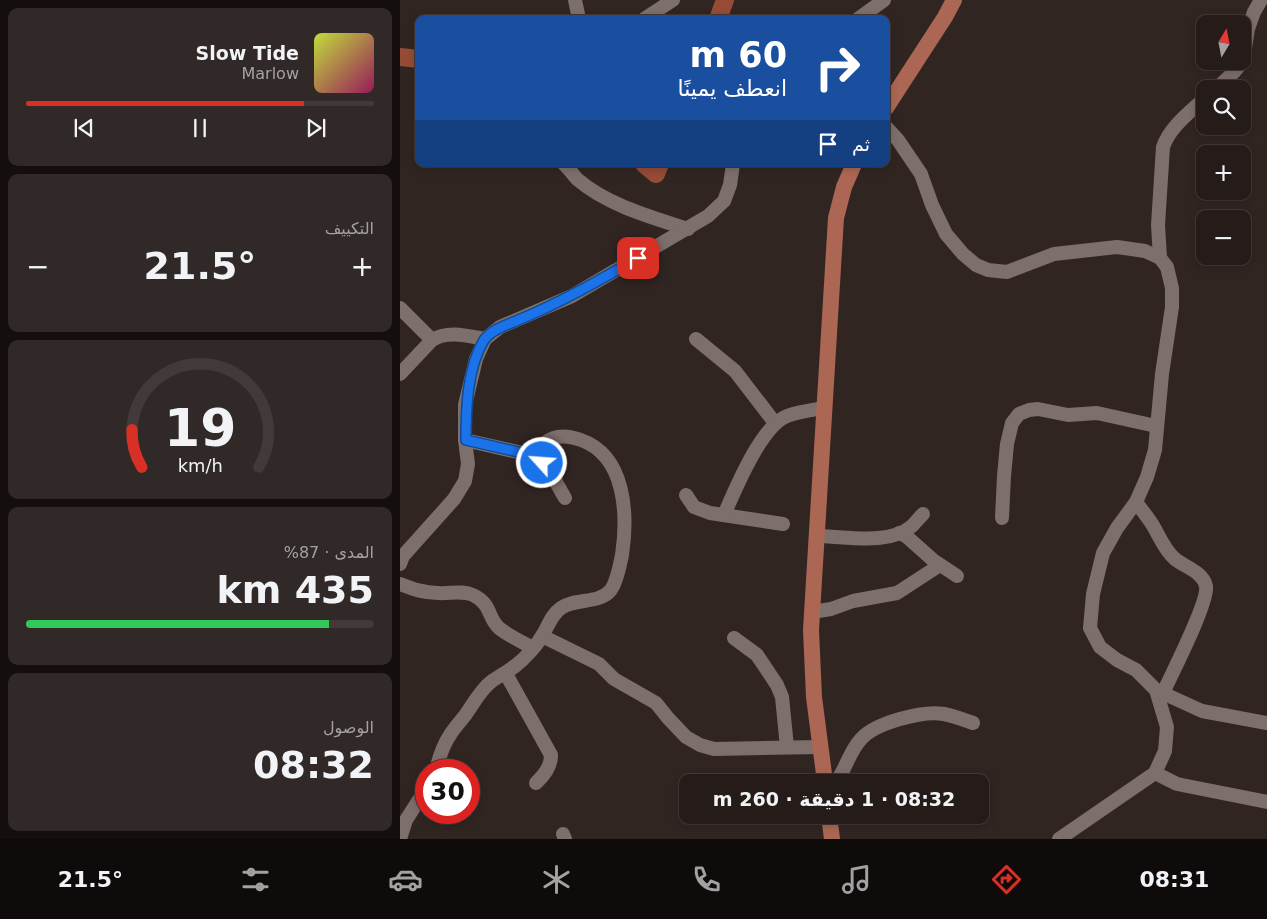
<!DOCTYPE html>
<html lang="ar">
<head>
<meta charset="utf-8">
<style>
	:root { --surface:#251c1a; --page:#312927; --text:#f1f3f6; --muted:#a3a1a2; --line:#423a39; --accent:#d93025 }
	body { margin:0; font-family:"DejaVu Sans",Cairo,sans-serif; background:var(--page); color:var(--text); direction:rtl; height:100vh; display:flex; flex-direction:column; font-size:19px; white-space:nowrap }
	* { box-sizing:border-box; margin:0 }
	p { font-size:16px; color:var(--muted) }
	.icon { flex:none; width:28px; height:28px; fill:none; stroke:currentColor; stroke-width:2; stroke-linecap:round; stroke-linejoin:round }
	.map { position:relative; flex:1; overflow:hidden; direction:ltr }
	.sheet { display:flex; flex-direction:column; gap:8px; padding:8px; background:#140f0e; width:400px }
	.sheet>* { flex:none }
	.banner { position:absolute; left:15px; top:15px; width:475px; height:152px; border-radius:10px; box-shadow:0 2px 8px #0003,0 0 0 1px var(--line); direction:rtl; background:#1a4fa0; color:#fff; overflow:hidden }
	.needle { width:32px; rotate:10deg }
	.fabs { position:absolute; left:796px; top:15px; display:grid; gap:10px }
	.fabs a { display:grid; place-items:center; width:55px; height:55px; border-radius:10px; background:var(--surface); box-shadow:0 2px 8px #0003,0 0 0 1px var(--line); font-size:25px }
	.speed { position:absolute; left:15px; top:759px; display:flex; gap:10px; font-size:25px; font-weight:700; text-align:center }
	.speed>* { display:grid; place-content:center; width:65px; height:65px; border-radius:50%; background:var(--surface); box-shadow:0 2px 8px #0003,0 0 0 1px var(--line); line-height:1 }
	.speed .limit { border:8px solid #d22; background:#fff; color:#111 }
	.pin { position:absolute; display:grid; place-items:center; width:42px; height:42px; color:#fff; margin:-21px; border-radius:10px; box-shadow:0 2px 8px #0006 }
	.me { position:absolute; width:55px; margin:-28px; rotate:296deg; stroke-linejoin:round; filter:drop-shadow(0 0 4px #0008) }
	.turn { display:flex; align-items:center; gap:18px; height:105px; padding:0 20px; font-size:22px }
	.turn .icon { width:65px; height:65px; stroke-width:2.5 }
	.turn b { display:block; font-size:35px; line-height:42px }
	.then { display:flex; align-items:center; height:48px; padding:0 20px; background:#0003; gap:10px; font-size:19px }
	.big { font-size:38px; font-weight:600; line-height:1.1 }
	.sheet .card { flex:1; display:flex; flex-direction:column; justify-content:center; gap:8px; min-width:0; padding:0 18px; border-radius:10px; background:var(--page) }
	.sheet .dial { align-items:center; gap:0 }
	.dial svg { height:130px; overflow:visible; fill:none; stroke:var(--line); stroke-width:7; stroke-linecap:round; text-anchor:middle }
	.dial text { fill:var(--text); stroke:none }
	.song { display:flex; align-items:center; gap:15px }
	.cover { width:60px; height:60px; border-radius:8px; background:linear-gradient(135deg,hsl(70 70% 55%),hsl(330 70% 35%)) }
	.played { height:5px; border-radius:2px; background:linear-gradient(90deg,var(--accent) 80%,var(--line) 80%) }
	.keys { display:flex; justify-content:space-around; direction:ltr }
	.heat { display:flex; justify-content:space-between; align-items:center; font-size:28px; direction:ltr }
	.charge { height:8px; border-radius:4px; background:linear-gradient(90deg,#34c759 87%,var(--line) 0) }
	.trip { position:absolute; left:279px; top:774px; width:310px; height:50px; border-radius:10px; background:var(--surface); box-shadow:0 2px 8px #0003,0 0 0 1px var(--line); font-weight:600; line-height:50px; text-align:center; direction:rtl }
	.dock { display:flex; height:80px; justify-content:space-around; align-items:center; background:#0f0b0a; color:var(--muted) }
	.dock .icon { width:35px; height:35px }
	.dock .current { color:var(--accent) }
	.dock b { font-size:22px; color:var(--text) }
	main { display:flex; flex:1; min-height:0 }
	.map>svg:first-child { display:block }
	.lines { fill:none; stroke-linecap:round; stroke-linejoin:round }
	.river { stroke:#964b35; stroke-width:18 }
	.minor { stroke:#7d6f6b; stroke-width:14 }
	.major { stroke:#ab6754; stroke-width:16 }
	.route-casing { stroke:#114b97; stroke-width:12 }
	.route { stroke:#1a73e8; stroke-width:9 }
</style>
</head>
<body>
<main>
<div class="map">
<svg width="867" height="839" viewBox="0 0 867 839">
	<rect width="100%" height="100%" fill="#312522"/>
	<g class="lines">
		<!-- river -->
		<g class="river">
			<path d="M318,19L325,0"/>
			<path d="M0,57L19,59"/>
			<path d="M244,164L256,174L260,164"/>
		</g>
		<!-- minor -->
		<g class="minor">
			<path d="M175,0L179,19"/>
			<path d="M244,19L273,0"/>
			<path d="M458,19L484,0"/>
			<path d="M816,89L834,72L843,61L848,29L854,12L861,0"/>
			<path d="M486,127L498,140L521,174L532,205L546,234L563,254L576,265L588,270L607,272L654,254L717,247L745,251L760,258L767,267L772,288V307L762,374L755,450L747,477L736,502L717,528L703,553L693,594L690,628L700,647L717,660L736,670L756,690L767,727L765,751L755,773L659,839"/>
			<path d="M164,164C169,169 173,174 177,179C207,205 251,217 288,229"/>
			<path d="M760,258L758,225L763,147C770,127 789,113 805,98"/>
			<path d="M0,308L32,340"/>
			<path d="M296,339L335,371L375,423"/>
			<path d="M0,374L32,340C48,330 68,336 85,339"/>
			<path d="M65,440L131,455C148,463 156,483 165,498"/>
			<path d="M286,495L294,507L310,513L383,524"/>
			<path d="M736,502C741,509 747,516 752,524C759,535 764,550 775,559C785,567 803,572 806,586C809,602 771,675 763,693"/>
			<path d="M324,515C335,490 361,426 387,416C398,412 412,410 424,408"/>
			<path d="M602,518L604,476L607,444L612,423L619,414L629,410L638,409L668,415L697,413L756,426"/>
			<path d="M499,533L506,536L533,560L557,576"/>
			<path d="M416,536C445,536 489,546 512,526C516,522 519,518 523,514"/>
			<path d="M0,564L3,556L54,499L65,481L68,464L65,440V405L76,359L85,339L100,327L172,296L308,216L324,201L330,185L333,164"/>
			<path d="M0,584C13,589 24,593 38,593C50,594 62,590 73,595C92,604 87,617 99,628C109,636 122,642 133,648"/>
			<path d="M412,612L431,609L453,601L497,593L540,565"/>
			<path d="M142,636L199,664L214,679L256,703L268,718L286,737L300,745L314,749L421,747"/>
			<path d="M334,638L357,655L377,685L382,697L387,747"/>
			<path d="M106,674L151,755C151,767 144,775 136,783"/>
			<path d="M756,690L802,711L867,723"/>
			<path d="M36,770C39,758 43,745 50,735C54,728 61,721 66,714C74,703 80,690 92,681C105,672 116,668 128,654C133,649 138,643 142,636C148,627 151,615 161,608C175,598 198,604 210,591C217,583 220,564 222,555C228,515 226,456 181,440C157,432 148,438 131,455"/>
			<path d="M755,773L777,784L867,802"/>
			<path d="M436,782C446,769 449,752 461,739C475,723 523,710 544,714C554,716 564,720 573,723"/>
			<path d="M163,834L165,839"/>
			<path d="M0,839L6,820L26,789"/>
		</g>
		<!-- major -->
		<g class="major">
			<path d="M486,108L545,17L554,0"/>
			<path d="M425,782L414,697L411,630L436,218L444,187L454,164"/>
			<path d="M429,815L432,839"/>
		</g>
	</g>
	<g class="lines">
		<!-- route casing -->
		<g class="route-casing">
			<path id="route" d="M142,463L131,455L66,440C66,409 67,368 84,340C91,330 106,325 116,321C160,303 198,281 238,258"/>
		</g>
		<!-- route -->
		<use href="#route" class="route"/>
	</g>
</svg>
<div class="fabs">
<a><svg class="needle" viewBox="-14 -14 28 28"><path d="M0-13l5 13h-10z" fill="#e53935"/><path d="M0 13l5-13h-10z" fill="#a3a1a2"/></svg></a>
<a><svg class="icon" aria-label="search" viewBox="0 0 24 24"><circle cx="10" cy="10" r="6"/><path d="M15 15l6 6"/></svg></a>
<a>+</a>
<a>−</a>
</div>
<div class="speed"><div class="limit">30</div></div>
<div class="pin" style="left:238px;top:258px;background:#d93025"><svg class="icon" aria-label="arrive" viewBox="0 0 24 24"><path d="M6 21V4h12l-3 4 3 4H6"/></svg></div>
<svg class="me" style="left:142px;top:463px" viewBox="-20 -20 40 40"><circle r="17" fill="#1a73e8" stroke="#fff" stroke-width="3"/><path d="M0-11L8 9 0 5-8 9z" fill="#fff"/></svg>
<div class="trip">08:32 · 1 دقيقة · 260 m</div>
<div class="banner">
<div class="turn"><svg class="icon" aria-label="right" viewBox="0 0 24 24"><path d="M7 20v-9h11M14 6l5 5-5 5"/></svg><div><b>60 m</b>انعطف يمينًا</div></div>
<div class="then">ثم<svg class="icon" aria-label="arrive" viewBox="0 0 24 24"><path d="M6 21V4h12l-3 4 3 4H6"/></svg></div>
</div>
</div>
<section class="sheet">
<div class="card">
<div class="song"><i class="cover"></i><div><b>Slow Tide</b><p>Marlow</p></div></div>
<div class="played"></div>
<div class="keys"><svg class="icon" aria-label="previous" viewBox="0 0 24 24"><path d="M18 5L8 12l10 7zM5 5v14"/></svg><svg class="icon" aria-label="pause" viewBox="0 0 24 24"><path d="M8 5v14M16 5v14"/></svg><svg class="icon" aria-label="next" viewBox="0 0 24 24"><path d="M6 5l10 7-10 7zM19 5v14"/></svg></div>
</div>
<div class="card"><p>التكييف</p>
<div class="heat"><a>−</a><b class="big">21.5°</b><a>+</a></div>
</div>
<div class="card dial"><svg viewBox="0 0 100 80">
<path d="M14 69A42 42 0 1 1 86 69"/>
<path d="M14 69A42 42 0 0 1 8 46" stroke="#d93025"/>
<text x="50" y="56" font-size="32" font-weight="700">19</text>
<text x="50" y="72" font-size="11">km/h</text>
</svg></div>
<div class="card"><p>المدى · 87%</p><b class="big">435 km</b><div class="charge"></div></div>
<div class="card"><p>الوصول</p><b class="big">08:32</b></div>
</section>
</main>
<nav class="dock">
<b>08:31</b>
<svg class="icon current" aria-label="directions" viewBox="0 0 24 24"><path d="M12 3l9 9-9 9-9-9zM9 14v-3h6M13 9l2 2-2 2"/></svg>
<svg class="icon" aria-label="music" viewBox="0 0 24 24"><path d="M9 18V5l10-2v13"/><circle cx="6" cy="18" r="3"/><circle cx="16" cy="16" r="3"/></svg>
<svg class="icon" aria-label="phone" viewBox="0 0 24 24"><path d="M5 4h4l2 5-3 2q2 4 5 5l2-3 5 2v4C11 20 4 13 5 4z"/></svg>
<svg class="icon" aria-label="climate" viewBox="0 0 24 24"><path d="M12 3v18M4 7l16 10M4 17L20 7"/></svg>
<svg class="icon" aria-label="car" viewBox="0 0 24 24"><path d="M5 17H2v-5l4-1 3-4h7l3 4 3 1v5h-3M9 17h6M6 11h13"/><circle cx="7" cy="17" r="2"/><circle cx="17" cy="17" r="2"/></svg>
<svg class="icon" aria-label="filters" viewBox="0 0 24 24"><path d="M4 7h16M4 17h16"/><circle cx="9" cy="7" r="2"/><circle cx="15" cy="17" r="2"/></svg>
<b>21.5°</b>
</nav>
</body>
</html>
